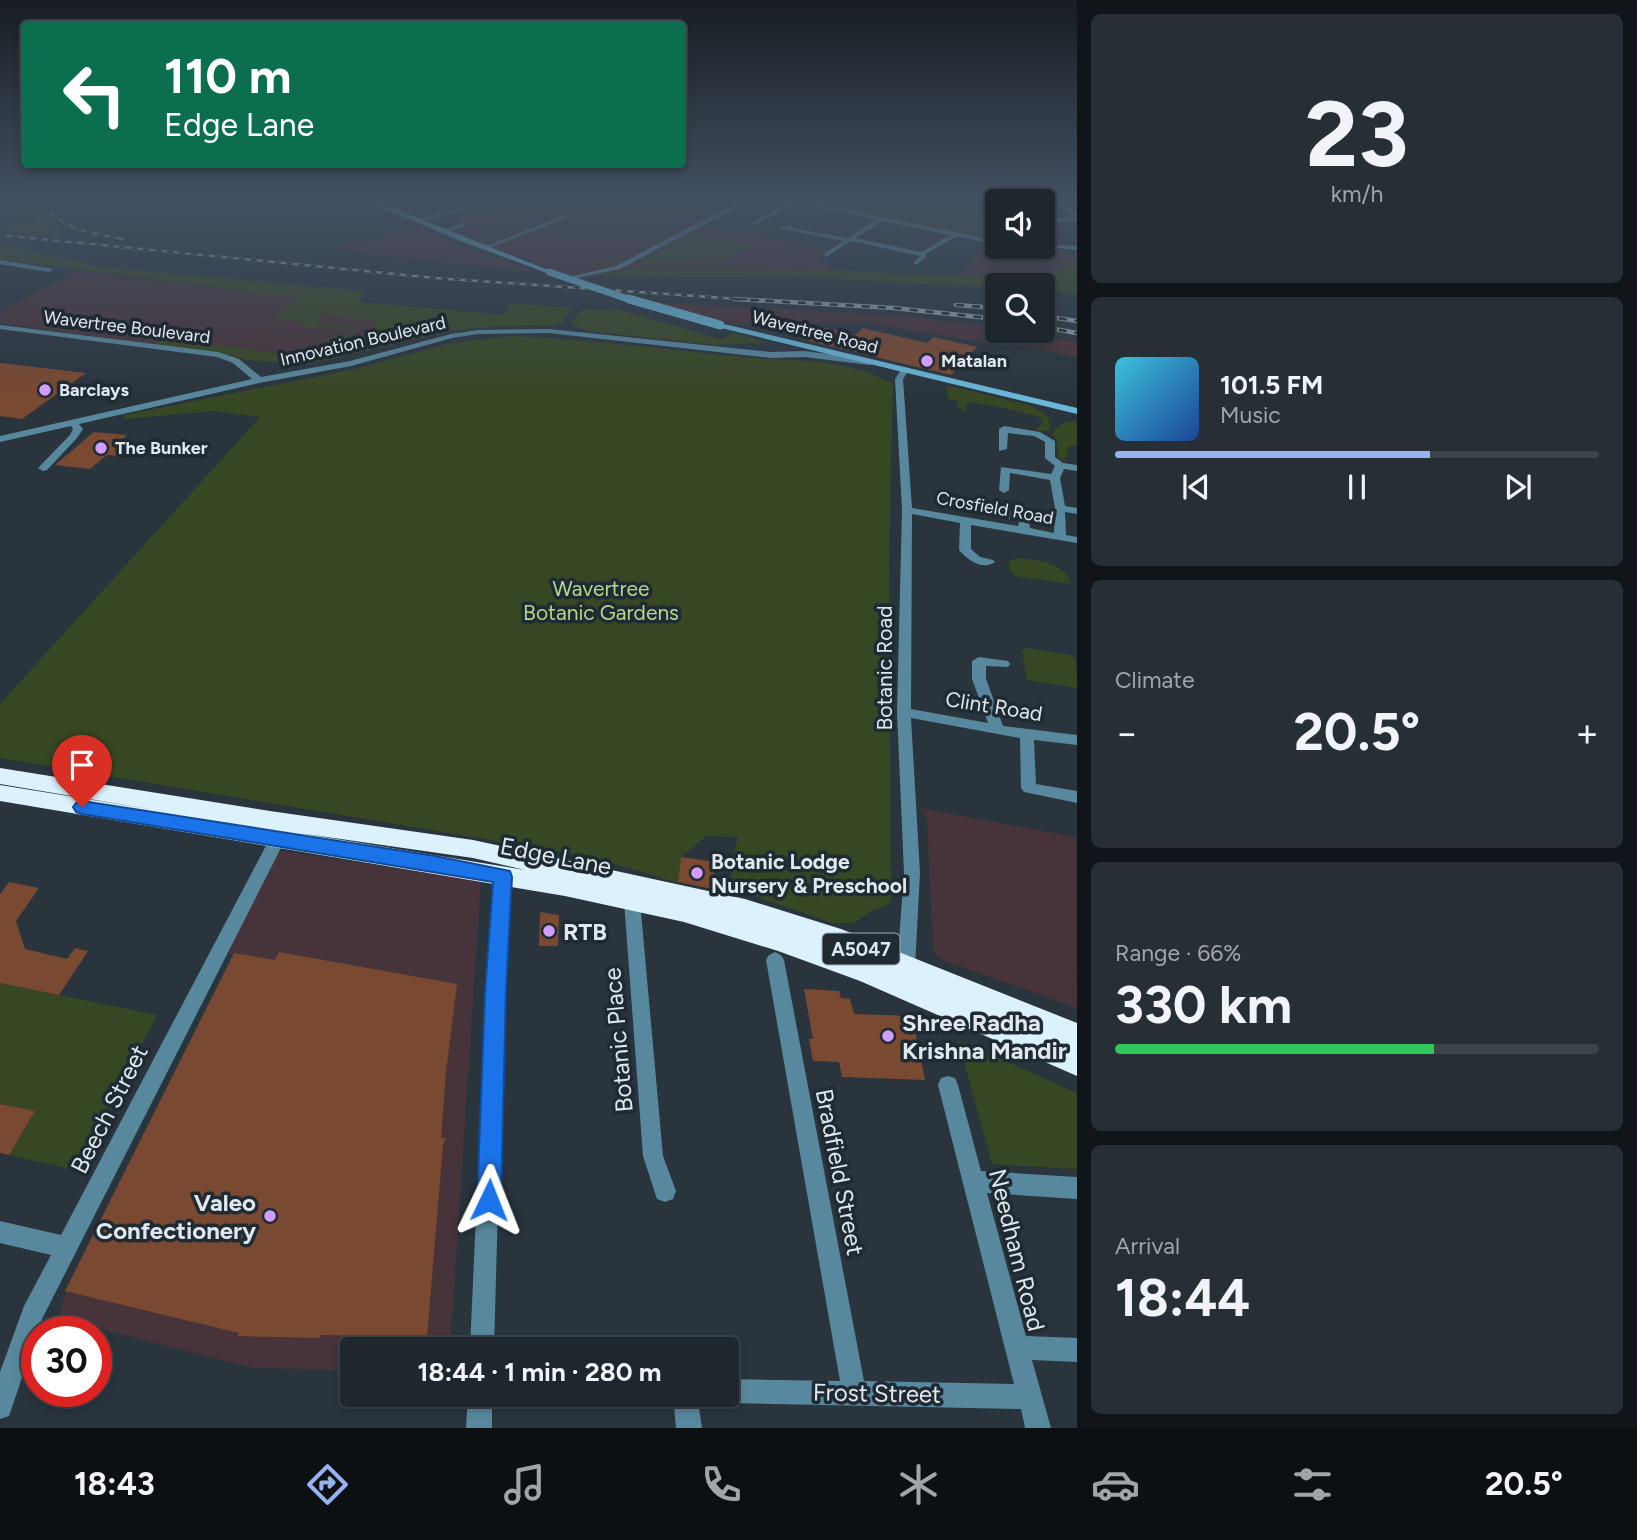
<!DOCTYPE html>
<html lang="en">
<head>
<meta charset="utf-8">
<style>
	:root { --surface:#1f272e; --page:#272f36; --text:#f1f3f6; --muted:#a1a5aa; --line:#3c444a; --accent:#95b2f1 }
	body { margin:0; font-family:Figtree,sans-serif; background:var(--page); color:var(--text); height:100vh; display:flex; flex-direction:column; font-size:26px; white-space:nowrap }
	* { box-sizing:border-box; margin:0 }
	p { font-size:23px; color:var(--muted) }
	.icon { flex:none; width:38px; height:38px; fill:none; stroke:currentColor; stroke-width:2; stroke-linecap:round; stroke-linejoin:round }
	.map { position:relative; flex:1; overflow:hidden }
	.side { display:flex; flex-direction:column; gap:14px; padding:14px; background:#111519; width:560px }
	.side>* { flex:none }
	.banner { position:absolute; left:21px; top:21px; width:665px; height:147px; border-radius:7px; box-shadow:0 4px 10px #0003,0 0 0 2px var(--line); background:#0b6e4f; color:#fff; overflow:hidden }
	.buttons { position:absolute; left:985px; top:189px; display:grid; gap:14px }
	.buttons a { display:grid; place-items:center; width:70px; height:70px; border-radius:7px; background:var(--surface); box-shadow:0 4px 10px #0003,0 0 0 2px var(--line); font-size:35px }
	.speed { position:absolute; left:21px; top:1316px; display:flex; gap:14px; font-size:35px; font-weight:700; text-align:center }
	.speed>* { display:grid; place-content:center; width:91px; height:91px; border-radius:50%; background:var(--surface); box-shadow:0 4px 10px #0003,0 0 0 2px var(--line); line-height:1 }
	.speed .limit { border:10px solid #d22; background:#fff; color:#111 }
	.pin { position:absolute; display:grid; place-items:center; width:60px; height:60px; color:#fff; margin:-72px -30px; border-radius:50% 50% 50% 0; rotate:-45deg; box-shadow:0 0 7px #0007 }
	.pin .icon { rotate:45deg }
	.me { position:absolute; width:77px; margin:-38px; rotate:2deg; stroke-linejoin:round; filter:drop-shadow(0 0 5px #0008) }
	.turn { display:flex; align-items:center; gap:24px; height:147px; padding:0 28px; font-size:32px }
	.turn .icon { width:91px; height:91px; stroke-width:2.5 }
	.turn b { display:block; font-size:49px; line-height:60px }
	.big { font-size:52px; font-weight:700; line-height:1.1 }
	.side .tile { flex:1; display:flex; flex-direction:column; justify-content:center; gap:10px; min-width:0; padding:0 24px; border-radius:10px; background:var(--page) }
	.side .dial { align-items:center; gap:0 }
	.dial b { font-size:91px; line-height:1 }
	.song { display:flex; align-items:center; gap:21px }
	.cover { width:84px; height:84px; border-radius:10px; background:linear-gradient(135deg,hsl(190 70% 55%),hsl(220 70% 35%)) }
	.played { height:7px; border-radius:4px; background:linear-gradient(90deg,var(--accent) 65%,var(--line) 65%) }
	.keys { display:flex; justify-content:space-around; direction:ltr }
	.heat { display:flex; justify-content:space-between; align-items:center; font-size:38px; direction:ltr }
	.charge { height:10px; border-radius:5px; background:linear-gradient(90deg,#34c759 66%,var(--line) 0) }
	.trip { position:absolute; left:340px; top:1337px; width:399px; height:70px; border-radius:7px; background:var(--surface); box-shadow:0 4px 10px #0003,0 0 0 2px var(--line); font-weight:700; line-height:70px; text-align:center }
	.tab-bar { display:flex; height:112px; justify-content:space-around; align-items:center; background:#0c1012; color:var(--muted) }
	.tab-bar .icon { width:49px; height:49px }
	.tab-bar .current { color:var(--accent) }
	.tab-bar b { font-size:32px; color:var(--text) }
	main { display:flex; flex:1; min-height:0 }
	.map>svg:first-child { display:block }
	.industrial { fill:#47343a }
	.green { fill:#384723 }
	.building { fill:#794931 }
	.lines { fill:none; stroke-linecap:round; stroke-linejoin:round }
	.street { fill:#58889d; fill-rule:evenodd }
	.secondary { fill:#69b8d9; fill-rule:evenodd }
	.highway { fill:#dbf1fb; fill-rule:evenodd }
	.rail-far1-casing { stroke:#959ea5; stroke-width:2.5 }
	.rail-casing { stroke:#959ea5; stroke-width:4.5 }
	.rail-far1 { stroke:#1f2a33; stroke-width:2; stroke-dasharray:6; stroke-linecap:butt }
	.rail { stroke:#1f2a33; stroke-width:2.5; stroke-dasharray:8; stroke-linecap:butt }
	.secondary-bridge-far1 { stroke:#69b8d9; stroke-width:7 }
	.secondary-bridge { stroke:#69b8d9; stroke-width:9 }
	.route { fill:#1a73e8; stroke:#114b97; stroke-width:2 }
	.poi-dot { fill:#d19dfe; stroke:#1f2a33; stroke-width:2.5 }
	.labels { text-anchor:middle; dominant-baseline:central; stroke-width:7; stroke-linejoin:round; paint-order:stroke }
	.far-street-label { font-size:18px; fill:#e0e7ed; stroke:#1f2a33 }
	.far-poi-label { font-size:18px; font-weight:bold; fill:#e0e7ed; stroke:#1f2a33; text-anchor:start }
	.shield { fill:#1f2a33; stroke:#a6aeb5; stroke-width:2 }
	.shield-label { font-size:19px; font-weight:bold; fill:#e0e7ed }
	.park-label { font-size:21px; fill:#b6d68a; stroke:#1f2a33 }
	.street-label { font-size:21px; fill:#e0e7ed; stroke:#1f2a33 }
	.poi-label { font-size:21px; font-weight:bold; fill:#e0e7ed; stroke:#1f2a33; text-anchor:start }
	.near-street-label { font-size:24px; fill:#e0e7ed; stroke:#1f2a33 }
	.near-poi-label { font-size:24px; font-weight:bold; fill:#e0e7ed; stroke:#1f2a33; text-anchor:start }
</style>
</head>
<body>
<main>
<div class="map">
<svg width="1077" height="1428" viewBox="0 0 1077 1428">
	<rect width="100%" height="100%" fill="#29343d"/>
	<!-- industrial -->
	<g class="industrial">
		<path d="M541,197H634L697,207L693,210L713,214L695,225L831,249L819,259L834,269H845V272L801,269L739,271L735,266L627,269L582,280L450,231L467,227L451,220Z"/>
		<path d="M417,225L451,241L535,272L380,255L336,248L351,241L373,240L394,230Z"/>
		<path d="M987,245L1077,251V260L1054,272L1017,278H956Z"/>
		<path d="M76,271L301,299L379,324L371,329L388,334L342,350L330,345L347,337L334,335L306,357L167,338L159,346L0,323V312Z"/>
		<path d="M650,302L904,316L984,325L997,328L998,331H1016L1077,342V357L1018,345L1015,348L873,324L769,321L734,324Z"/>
		<path d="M919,808L1076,837L1077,1008L942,960L933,950L927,817Z"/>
		<path d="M282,851L481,881L450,1349H352V1370L254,1368L58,1318L67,1288L234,954L227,952L274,857Z"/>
	</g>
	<!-- green -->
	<g class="green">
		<path d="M21,197H35C39,212 50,219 63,226L44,236L0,232V227L13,221L35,222L38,217Z"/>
		<path d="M786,197H944L997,212V242Z"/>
		<path d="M692,234L749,245L725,261L636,264Z"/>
		<path d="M0,243L96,266L364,291L359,302L506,315L510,303L572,308L562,323L551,325L497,326L451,331L310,364L247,360L234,356L156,344L167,338L306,357L334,335L349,337L331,345L342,350L387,334L370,330L378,323L324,314L316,321L359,330L354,333L348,332L350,330L318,326L315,328L301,324L302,322L274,318L299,299L0,259Z"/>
		<path d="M1077,260V294L1043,292V285H998L997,288L816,278L594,276L627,269L735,266L739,271L801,269L1017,278L1054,272Z"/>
		<path d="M582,309L613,311L617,309L721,339L734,333L768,343L717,345L587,331L571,324Z"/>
		<path d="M512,336C589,340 666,349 742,357C796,362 845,357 893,384L889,558L891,901L886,906L871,911L854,923H832L731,888L732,859L738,837L706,836L681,857L678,883L592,857L0,758V704L260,417L214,411L125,419L124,415L355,369L450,343Z"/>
		<path d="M947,385L1032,406L1048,416L1050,431H1037L1038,426H1041L1042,420L1039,417L1001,407L969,402L966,404L967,412L957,406V400L948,399Z"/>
		<path d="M1077,421V446L1067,447V456L1064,459L1068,463L1058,457L1057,440L1052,435C1058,424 1063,421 1077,421Z"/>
		<path d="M1019,558C1037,560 1066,563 1071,584L1015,576L1010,571L1009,561Z"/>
		<path d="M1027,648L1070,655L1076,659L1077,688L1027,680L1022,650Z"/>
		<path d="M0,983L157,1015L75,1170L9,1155L35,1111L0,1104Z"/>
		<path d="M958,1040L1077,1093V1169L992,1164Z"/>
	</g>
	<!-- building -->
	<g class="building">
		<path d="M817,326L855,335L863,328L927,343L934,337L977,347L951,375L800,339Z"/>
		<path d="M0,363L86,373L22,419L0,416Z"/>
		<path d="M94,432L127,435L121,441L135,442L120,456L107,455L90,469L55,465Z"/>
		<path d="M681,857L716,862L713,889L678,882Z"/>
		<path d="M9,882L39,888L16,921L25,949L67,959L75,948L88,951L59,995L0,983V894Z"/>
		<path d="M540,912L559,915L558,946H539Z"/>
		<path d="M279,952L457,984L446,1072L441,1138H446L443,1145L427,1337L320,1335V1338L238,1336L239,1333L65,1291L234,953L275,960Z"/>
		<path d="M804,989L839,991L841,998L850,999L854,1014L912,1016L925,1080L842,1077L839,1062L813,1061L809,1039H813Z"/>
		<path d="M0,1104L35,1111L9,1155L0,1153Z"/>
	</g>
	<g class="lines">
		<!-- street -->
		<g class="street">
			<path d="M373,197H384L368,202L365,200Z"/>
			<path d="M437,197H448L392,212L389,210Z"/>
			<path d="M500,197H510L417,222L414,220Z"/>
			<path d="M748,197H756L620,269L568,280L564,278L616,266Z"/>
			<path d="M773,197H785L998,241V245L957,236L926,254V257L916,265L913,263L920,256L851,241L826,257L824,254L843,241L778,228L789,225L796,229L848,238L876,219L796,203L757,224H753V222L790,202ZM882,221L950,235L921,252L856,238Z"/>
			<path d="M953,197L948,200L945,198L946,197Z"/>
			<path d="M1060,197H1066L1069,208L1077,213V221L1043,222V218L1075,217L1064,210Z"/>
			<path d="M566,215L571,216L486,249L481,248Z"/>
			<path d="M463,223L465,226L441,233L438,231Z"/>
			<path d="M1043,244L1077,246V250L1041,247Z"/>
			<path d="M0,260L49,268L53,270L49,272L0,264Z"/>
			<path d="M0,325L218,352L239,359L261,377L350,361L451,334L478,330L549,329L771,352L804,351L870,359L874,362L870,365L804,357L771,358L549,333L478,334L452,338L351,366L259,383L79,424L83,429L77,438L47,470L43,471L38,468L70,435L73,429L71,426L0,442V436L252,379L233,363L217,357L0,329Z"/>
			<path d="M905,367L909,370L903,379L912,508L1018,526L1019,521L1009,519L993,506V502L997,501L1016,514L1028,517L1030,528L1054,533L1055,508L1050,480L1010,473L1009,490L1004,493L999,490L1001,467L1051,474L1055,466L1045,458V442L1034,436L1008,433L1007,449L999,451V429L1004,426L1040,432L1055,441V457L1063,463L1077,465V471L1064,469L1060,478L1065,506L1077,508V514L1065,512L1066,535L1077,537V543L971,525V549L980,557L993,560L995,562C982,571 968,560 959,550L960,523L912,514L911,709L988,723L972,679V661L979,657L1008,661L1010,664L1008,667L986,666V679L1003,726L1077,735V745L1034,740L1036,784L1077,791V803L1024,792L1021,788L1020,738L911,718L920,873L915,967L912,972L906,975L900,972L897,967L904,873L897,712L902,510L895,379L902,368Z"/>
			<path d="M277,834L283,836L285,840L42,1319L9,1416L0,1419V1372L24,1306L51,1255L0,1243V1221L61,1235L269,840L271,836Z"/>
			<path d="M503,870L509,872L511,877L504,991L494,1349H470L486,991L495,877L497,872Z"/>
			<path d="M635,888L641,890L643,895L640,901L663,1156L676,1191L673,1199L665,1202L657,1199L643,1156L624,901L629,890Z"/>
			<path d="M775,952L781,955L784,960L864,1381L1014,1384L938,1085L941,1078L948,1076L955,1078L958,1085L981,1171L1077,1177V1199L987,1193L1026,1336L1077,1338V1362L1032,1360L1051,1428H1025L1021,1409L726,1403L717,1400L715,1395H726V1379L840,1381L766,960L769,955Z"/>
			<path d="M468,1395H492V1428H466Z"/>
			<path d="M673,1395H697L702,1428H676Z"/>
		</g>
		<!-- secondary -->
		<g class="secondary">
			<path d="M357,197H365L553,272L547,273L466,243Z"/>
			<path d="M720,323L1077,408V414L717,327V323Z"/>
		</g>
		<!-- highway -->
		<path class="highway" d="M0,768L270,811L473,840L745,899L841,929L1077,1023V1076L860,981L778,951L684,922L565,896L0,801V785L155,810L0,784ZM299,833L473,858L525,870Z"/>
		<!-- rail-far1 casing -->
		<g class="rail-far1-casing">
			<g id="rail-far1">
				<path d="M40,197C53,228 93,234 123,239"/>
				<path d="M0,235L435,278L769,301"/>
			</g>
		</g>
		<!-- rail casing -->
		<g class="rail-casing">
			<g id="rail">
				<path d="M734,299L894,308L998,319"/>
				<path d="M956,305L998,308"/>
				<path d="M1043,316L1077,321"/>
				<path d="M1043,327L1077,333"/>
			</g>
		</g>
		<!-- rail-far1 -->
		<use href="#rail-far1" class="rail-far1"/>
		<!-- rail -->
		<use href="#rail" class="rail"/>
		<!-- secondary-bridge-far1 -->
		<path class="secondary-bridge-far1" d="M549,272L634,301"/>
		<!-- secondary-bridge -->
		<path class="secondary-bridge" d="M629,299L720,325"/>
	</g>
	<!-- sky -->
	<linearGradient id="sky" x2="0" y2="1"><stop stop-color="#171d22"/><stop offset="0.5" stop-color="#435062"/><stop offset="1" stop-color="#435062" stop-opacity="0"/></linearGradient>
	<rect width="1077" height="397" fill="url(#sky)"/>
	<!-- route -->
	<path class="route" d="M82,801L435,856L510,871L512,877L506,991L501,1200L498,1208L489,1212L480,1208L477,1200L485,991L493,882L82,814L76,812L73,807L76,803Z"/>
	<!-- markers -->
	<g class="poi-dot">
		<circle cx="927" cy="361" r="7"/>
		<circle cx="45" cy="390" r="7"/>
		<circle cx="101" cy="448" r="7"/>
		<circle cx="697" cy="873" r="7"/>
		<circle cx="549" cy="931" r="7"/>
		<circle cx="888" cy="1036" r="7"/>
		<circle cx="270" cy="1216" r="7"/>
	</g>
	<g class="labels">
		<!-- far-street labels -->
		<g class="far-street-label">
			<text transform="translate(127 327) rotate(7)">Wavertree Boulevard</text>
			<text transform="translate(815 332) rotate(14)">Wavertree Road</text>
			<text transform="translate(363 341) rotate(-13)">Innovation Boulevard</text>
			<text transform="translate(995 508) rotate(10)">Crosfield Road</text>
		</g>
		<!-- far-poi labels -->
		<g class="far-poi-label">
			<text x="941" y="361">Matalan</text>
			<text x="59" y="390">Barclays</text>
			<text x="115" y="448">The Bunker</text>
		</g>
		<!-- shield labels -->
		<rect class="shield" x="822.5" y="933.5" width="77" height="31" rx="5"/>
		<g class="shield-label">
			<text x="861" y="949">A5047</text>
		</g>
		<!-- park labels -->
		<g class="park-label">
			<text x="601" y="588">Wavertree<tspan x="601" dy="24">Botanic Gardens</tspan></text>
		</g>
		<!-- street labels -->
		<g class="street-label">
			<text transform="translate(884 668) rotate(-90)">Botanic Road</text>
			<text transform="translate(994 706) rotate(9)">Clint Road</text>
		</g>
		<!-- poi labels -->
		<g class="poi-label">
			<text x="711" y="861">Botanic Lodge<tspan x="711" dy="24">Nursery &amp; Preschool</tspan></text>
		</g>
		<!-- near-street labels -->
		<g class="near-street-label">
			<text transform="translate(556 856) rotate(11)">Edge Lane</text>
			<text transform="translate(618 1040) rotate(-95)">Botanic Place</text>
			<text transform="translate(109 1109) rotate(-63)">Beech Street</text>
			<text transform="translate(840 1172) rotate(79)">Bradfield Street</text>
			<text transform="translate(1017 1250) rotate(76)">Needham Road</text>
			<text transform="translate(877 1393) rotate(1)">Frost Street</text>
		</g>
		<!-- near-poi labels -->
		<g class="near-poi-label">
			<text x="563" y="931">RTB</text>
			<text x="902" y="1022">Shree Radha<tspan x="902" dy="28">Krishna Mandir</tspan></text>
			<text x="256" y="1202" text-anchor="end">Valeo<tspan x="256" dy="28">Confectionery</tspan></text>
		</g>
	</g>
</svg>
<div class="buttons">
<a><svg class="icon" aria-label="sound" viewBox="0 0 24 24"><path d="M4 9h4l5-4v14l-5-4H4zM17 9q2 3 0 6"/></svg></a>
<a><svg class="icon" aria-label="search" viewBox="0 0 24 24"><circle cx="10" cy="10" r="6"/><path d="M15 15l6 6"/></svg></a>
</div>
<div class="speed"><div class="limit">30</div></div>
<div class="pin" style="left:82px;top:807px;background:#d93025"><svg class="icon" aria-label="arrive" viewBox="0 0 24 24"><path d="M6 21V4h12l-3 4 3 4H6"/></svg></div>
<svg class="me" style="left:489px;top:1200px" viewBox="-20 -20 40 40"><path d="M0-17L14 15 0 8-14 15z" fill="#1a73e8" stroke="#fff" stroke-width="4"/></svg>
<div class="trip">18:44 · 1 min · 280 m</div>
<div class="banner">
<div class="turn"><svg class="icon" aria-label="left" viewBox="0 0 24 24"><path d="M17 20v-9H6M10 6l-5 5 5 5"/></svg><div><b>110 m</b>Edge Lane</div></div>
</div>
</div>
<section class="side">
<div class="tile dial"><b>23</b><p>km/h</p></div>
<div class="tile">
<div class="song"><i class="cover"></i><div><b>101.5 FM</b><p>Music</p></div></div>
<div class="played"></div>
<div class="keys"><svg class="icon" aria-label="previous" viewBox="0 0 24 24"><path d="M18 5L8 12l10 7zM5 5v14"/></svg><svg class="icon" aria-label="pause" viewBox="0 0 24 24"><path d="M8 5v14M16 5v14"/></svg><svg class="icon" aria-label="next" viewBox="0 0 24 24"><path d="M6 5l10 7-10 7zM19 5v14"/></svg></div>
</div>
<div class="tile"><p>Climate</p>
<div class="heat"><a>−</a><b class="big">20.5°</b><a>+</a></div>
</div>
<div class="tile"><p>Range · 66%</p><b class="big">330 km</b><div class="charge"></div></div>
<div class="tile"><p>Arrival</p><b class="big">18:44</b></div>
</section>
</main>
<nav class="tab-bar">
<b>18:43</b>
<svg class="icon current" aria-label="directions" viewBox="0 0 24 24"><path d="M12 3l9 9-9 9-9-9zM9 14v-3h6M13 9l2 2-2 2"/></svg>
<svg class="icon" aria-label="music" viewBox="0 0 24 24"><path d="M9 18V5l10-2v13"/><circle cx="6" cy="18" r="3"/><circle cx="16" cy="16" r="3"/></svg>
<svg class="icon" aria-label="phone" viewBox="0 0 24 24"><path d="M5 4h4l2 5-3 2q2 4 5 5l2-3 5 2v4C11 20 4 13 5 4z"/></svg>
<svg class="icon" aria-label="climate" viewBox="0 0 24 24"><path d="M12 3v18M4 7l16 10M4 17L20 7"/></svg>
<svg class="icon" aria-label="car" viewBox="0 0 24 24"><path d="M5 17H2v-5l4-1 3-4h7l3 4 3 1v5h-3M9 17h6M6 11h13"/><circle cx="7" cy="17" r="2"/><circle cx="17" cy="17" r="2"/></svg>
<svg class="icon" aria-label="filters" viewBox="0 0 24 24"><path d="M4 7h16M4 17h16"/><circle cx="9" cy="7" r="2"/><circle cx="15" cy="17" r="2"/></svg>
<b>20.5°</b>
</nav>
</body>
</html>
